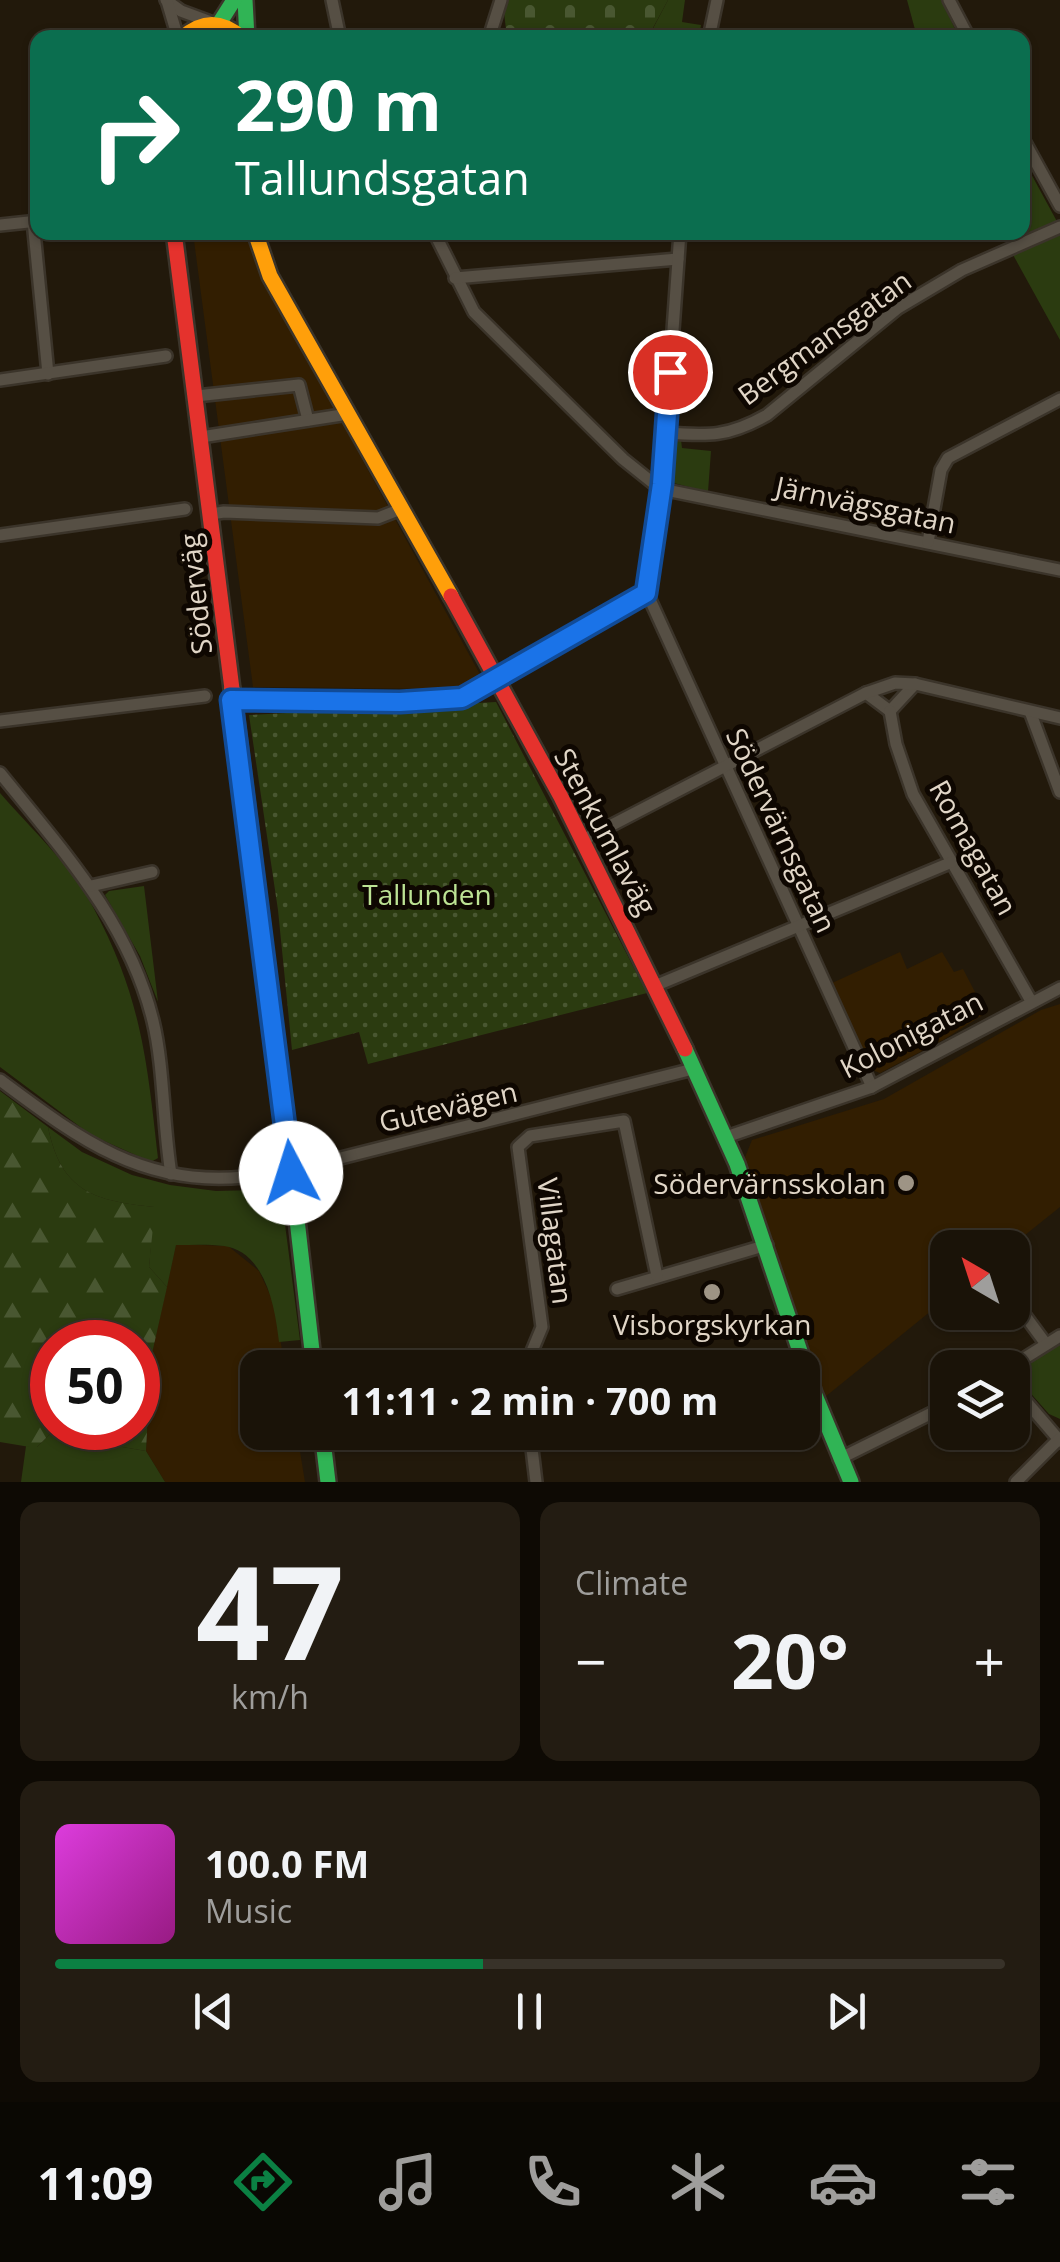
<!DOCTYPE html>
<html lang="en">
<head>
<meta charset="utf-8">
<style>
	:root { --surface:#1a1308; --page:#231c12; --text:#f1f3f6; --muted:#9f9e9c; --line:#383229; --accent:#0b8043 }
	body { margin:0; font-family:"Open Sans",sans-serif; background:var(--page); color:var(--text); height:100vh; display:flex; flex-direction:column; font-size:38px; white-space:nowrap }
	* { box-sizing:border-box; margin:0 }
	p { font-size:32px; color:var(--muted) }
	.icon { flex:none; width:55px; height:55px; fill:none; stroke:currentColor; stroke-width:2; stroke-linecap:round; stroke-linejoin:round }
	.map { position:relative; height:1482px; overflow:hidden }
	.details { display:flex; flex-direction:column; gap:20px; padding:20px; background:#0e0a04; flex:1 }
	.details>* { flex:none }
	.top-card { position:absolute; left:30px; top:30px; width:1000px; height:210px; border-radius:20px; box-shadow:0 2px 8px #0004,0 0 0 2px var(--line); background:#0b6e4f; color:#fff; overflow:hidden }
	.needle { width:65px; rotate:321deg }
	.tools { position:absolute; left:930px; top:1230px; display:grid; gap:20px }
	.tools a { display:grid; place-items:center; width:100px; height:100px; border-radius:20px; background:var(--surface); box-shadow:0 2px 8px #0004,0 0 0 2px var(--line); font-size:50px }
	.speed { position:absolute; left:30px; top:1320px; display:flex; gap:20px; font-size:50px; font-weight:700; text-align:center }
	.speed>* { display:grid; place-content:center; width:130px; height:130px; border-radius:50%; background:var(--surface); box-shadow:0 2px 8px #0004,0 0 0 2px var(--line); line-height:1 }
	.speed .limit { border:15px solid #d22; background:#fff; color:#111 }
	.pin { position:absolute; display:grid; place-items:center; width:85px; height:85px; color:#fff; margin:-42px; border:5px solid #fff; border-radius:50%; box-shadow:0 2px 10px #0007 }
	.me { position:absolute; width:110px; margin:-55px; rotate:355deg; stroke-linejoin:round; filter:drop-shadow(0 0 8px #0008) }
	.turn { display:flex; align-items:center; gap:35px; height:210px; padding:0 40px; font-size:45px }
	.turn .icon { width:130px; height:130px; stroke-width:2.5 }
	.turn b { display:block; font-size:70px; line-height:85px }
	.big { font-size:75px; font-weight:700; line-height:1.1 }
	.details .card { flex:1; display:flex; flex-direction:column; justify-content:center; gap:15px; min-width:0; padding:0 35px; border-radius:20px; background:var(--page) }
	.details .dial { align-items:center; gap:0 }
	.dial b { font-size:130px; line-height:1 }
	.song { display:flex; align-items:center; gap:30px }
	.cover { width:120px; height:120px; border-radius:15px; background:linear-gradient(135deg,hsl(300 70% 55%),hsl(310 70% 35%)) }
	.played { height:10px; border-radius:5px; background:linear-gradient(90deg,var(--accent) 45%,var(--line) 45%) }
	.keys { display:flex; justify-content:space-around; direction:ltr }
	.heat { display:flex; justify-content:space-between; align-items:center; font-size:55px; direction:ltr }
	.details .tiles { flex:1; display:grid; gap:20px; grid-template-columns:1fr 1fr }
	.card:last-child { grid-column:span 2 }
	.trip { position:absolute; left:240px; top:1350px; width:580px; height:100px; border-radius:20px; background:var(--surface); box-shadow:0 2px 8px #0004,0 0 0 2px var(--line); font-weight:700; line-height:100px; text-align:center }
	.tab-bar { display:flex; height:160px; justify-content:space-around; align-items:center; background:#0a0803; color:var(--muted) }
	.tab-bar .icon { width:70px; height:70px }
	.tab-bar .current { color:var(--accent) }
	.tab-bar b { font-size:45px; color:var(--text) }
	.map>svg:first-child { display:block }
	.built { fill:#321e01 }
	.grass { fill:#2b3b10 }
	.forest { fill:url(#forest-firs); fill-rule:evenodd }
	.cemetery { fill:url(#cemetery-stones) }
	.park { fill:url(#park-dots) }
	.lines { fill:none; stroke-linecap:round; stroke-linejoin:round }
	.street-casing { stroke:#3b342a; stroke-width:16 }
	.fast-casing { stroke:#3b342a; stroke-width:20 }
	.slow-casing { stroke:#3b342a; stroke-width:20 }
	.jam-casing { stroke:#3b342a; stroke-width:20 }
	.street { stroke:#564f44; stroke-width:11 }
	.fast { stroke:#30b455; stroke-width:15 }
	.slow { stroke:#ff9f0a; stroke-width:15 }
	.jam { stroke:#e5322d; stroke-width:15 }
	.route-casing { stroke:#114b97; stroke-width:25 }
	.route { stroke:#1a73e8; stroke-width:18 }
	.poi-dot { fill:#9e9485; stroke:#0e0701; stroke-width:4 }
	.labels { text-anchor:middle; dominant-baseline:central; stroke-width:10; stroke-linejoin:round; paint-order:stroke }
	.street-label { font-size:28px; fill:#e1d6c7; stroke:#0e0701 }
	.park-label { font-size:28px; fill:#bde394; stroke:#0e0701 }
	.poi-label { font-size:28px; fill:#e1d6c7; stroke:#0e0701; text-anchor:end }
</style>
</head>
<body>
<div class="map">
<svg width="1060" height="1482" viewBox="0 0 1060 1482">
	<defs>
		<pattern id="forest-firs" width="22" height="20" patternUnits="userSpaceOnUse" patternTransform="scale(2.5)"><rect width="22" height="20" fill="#2b3b10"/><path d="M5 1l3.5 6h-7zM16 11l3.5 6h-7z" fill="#495731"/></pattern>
		<pattern id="cemetery-stones" width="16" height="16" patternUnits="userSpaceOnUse" patternTransform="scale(2.5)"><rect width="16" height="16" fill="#2b3b10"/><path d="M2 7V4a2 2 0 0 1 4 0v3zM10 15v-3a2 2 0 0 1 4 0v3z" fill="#495731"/></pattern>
		<pattern id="park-dots" width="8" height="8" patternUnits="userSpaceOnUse" patternTransform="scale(2.5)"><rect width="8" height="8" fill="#2b3b10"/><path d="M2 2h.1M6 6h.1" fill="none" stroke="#495731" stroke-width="1.8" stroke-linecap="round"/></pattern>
	</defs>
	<rect width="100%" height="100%" fill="#22190b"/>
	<!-- built -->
	<g class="built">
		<path d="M193,233H252L351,439L482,678L453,689L253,687Z"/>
		<path d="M900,952L907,969L942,952L954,972L963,969L986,1013L943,1040L880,1073L870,1069L832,983Z"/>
		<path d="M1060,1004V1207L1010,1247L948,1248L947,1298L825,1397L744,1160L752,1140L884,1099L1041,1010Z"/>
		<path d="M176,1244L228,1246L259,1271L274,1303L285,1367L258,1368V1432L297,1433L305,1482H165L146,1451L151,1358Z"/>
	</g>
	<!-- grass -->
	<g class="grass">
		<path d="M668,0H685L682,22L701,25L699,37L648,38Z"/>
		<path d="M907,0H941L959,37H917Z"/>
		<path d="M1023,159L1060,227V340L1001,233L1022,232Z"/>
		<path d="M673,438L681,440L682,448L711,451L708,492L670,482Z"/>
		<path d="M0,793C31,829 71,865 93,907C141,996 147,1060 158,1158L151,1162L91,1135L0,1067Z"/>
		<path d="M144,886L158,1002L140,956L105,895L109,891Z"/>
		<path d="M48,1127L82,1152L132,1175L170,1185L216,1191L260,1190L270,1193L283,1209L300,1340L279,1342C275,1308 266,1252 224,1246C208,1244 192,1245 176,1245L167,1287L149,1267L154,1207C95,1201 61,1192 48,1127Z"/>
		<path d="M1060,1342V1419L1049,1414L1018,1379L1017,1372L1022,1365Z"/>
		<path d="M55,1429L88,1447L111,1445L146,1451L165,1482H21L26,1446L37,1447Z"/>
	</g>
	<!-- forest -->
	<path class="forest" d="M0,1091L48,1127C61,1192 95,1201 155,1207L149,1267L167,1287L151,1358L146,1451L111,1445L88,1447L55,1429L36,1448L0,1442ZM52,1342H138V1428H52Z"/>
	<!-- cemetery -->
	<path class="cemetery" d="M508,0H668L648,37L507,38L504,12Z"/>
	<!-- park -->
	<path class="park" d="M496,702L647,993L368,1064L359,1032L292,1050L278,910L249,715Z"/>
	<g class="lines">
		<!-- street casing -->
		<g class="street-casing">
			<g id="street">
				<path d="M166,0L181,11L208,21"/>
				<path d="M332,0L340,38"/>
				<path d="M949,0L969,38"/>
				<path d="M167,1L178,38"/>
				<path d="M489,38L501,0"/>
				<path d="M709,38L717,0"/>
				<path d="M1022,137L1060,206"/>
				<path d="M33,221L48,374"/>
				<path d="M0,225L38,221"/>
				<path d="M434,232L474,312L623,459L653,483L662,484"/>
				<path d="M455,278L678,259"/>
				<path d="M0,380L166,356"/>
				<path d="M196,396L299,385L308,420"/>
				<path d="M666,433C709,436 728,437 767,415L898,308L962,270L1060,227"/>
				<path d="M201,437L348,414"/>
				<path d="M661,489L1060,570"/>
				<path d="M211,514L224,512L378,518L401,509"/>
				<path d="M0,535L185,509"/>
				<path d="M928,542L941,470L948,458L1060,399"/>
				<path d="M647,593L872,1087"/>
				<path d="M647,593L662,484L680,232"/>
				<path d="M866,693L890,711L915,684"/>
				<path d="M231,700L400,702L462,699L647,593"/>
				<path d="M890,711L896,744L913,794L1031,1001"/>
				<path d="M1031,714L1060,792"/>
				<path d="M0,721L205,696"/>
				<path d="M0,773C62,850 129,922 153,1021C164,1066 163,1125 171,1174"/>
				<path d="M585,839L866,693L895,683L915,684L1060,718"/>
				<path d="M91,886L152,872"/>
				<path d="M657,985L952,862"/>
				<path d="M0,1080C78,1138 142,1187 244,1177C265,1175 286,1175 305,1167L693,1069"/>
				<path d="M726,1137L872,1087L1060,988"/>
				<path d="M617,1289L767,1245"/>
				<path d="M1012,1298L1046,1344"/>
				<path d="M525,1368L542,1327L518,1147L530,1136L624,1121L657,1276"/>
				<path d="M1009,1368L1060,1336"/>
				<path d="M1012,1385L1060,1441"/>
				<path d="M530,1432L536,1482"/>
				<path d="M839,1459L948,1405"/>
				<path d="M1016,1482L1060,1438"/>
			</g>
		</g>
		<!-- fast casing -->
		<g class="fast-casing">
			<g id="fast">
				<path d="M245,0L247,38"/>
				<path d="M220,22L234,0"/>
				<path d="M685,1049L737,1164L814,1393L851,1482"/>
				<path d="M284,1106L314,1368"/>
				<path d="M322,1432L328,1482"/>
			</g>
		</g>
		<!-- slow casing -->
		<g class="slow-casing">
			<g id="slow">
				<path d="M182,38C203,20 221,20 242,38"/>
				<path d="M255,232L270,276L451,596"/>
				<path d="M232,689L284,1106"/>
			</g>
		</g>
		<!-- jam casing -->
		<g class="jam-casing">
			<g id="jam">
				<path d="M174,232L232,689"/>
				<path d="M451,596L561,797L685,1049"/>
			</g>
		</g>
		<!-- street -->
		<use href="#street" class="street"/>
		<!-- fast -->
		<use href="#fast" class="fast"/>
		<!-- slow -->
		<use href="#slow" class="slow"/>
		<!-- jam -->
		<use href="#jam" class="jam"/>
	</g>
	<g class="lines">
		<!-- route casing -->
		<g class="route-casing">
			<path id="route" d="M291,1173L231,700L400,702L462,698L646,593L662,484L670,372"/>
		</g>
		<!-- route -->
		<use href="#route" class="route"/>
	</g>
	<!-- markers -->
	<g class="poi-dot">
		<circle cx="906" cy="1183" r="10"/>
		<circle cx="712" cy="1292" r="10"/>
	</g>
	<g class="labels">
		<!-- street labels -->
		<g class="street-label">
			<text transform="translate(824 337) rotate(-36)">Bergmansgatan</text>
			<text transform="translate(866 504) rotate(12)">Järnvägsgatan</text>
			<text transform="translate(195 594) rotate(-96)">Söderväg</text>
			<text transform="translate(782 830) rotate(65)">Södervärnsgatan</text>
			<text transform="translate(606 831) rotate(62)">Stenkumlaväg</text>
			<text transform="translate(974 847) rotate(61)">Romagatan</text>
			<text transform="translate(911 1034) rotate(-27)">Kolonigatan</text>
			<text transform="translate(448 1106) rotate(-13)">Gutevägen</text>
			<text transform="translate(556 1241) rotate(83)">Villagatan</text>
		</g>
		<!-- park labels -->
		<g class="park-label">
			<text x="427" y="894">Tallunden</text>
		</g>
		<!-- poi labels -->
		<g class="poi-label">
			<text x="886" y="1183">Södervärnsskolan</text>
			<text x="712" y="1324" text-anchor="middle">Visborgskyrkan</text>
		</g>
	</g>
</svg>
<div class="tools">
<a><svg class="needle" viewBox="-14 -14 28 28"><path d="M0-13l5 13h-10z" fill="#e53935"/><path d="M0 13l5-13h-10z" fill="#9f9e9c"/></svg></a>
<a><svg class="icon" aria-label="layers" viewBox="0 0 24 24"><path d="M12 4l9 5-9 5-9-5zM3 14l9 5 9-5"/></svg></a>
</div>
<div class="speed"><div class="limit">50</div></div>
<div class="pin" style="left:670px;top:372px;background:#d93025"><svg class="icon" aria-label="arrive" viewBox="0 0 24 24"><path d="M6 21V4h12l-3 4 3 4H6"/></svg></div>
<svg class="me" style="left:291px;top:1173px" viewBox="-20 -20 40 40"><circle r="19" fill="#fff"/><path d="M0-13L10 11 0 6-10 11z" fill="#1a73e8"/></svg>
<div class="trip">11:11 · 2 min · 700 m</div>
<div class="top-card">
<div class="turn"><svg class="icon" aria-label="right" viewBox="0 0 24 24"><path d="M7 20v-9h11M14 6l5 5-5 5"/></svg><div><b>290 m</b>Tallundsgatan</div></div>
</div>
</div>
<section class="details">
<div class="tiles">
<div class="card dial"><b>47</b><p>km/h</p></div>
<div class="card"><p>Climate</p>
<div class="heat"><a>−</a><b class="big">20°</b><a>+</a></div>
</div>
<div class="card">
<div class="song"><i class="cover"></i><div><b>100.0 FM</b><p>Music</p></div></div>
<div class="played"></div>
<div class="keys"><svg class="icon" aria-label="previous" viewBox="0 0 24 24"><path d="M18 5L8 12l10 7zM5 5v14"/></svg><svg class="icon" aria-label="pause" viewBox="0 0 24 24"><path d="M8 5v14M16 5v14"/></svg><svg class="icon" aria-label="next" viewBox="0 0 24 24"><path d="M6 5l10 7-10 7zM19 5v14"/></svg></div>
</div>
</div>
</section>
<nav class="tab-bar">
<b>11:09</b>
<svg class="icon current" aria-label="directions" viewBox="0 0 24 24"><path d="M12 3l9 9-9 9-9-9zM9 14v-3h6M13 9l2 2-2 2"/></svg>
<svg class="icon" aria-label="music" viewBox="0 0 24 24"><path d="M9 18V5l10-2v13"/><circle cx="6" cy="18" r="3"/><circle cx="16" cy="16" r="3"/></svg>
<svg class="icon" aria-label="phone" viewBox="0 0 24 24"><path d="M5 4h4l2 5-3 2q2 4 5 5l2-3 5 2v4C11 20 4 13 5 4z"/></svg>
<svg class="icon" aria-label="climate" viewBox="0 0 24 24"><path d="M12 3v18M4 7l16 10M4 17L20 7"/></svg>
<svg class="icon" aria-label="car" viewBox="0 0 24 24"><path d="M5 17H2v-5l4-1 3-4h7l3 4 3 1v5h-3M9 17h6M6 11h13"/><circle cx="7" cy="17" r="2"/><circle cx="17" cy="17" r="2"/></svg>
<svg class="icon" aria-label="filters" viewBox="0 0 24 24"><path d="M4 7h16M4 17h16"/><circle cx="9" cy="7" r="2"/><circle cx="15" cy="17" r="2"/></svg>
</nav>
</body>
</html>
